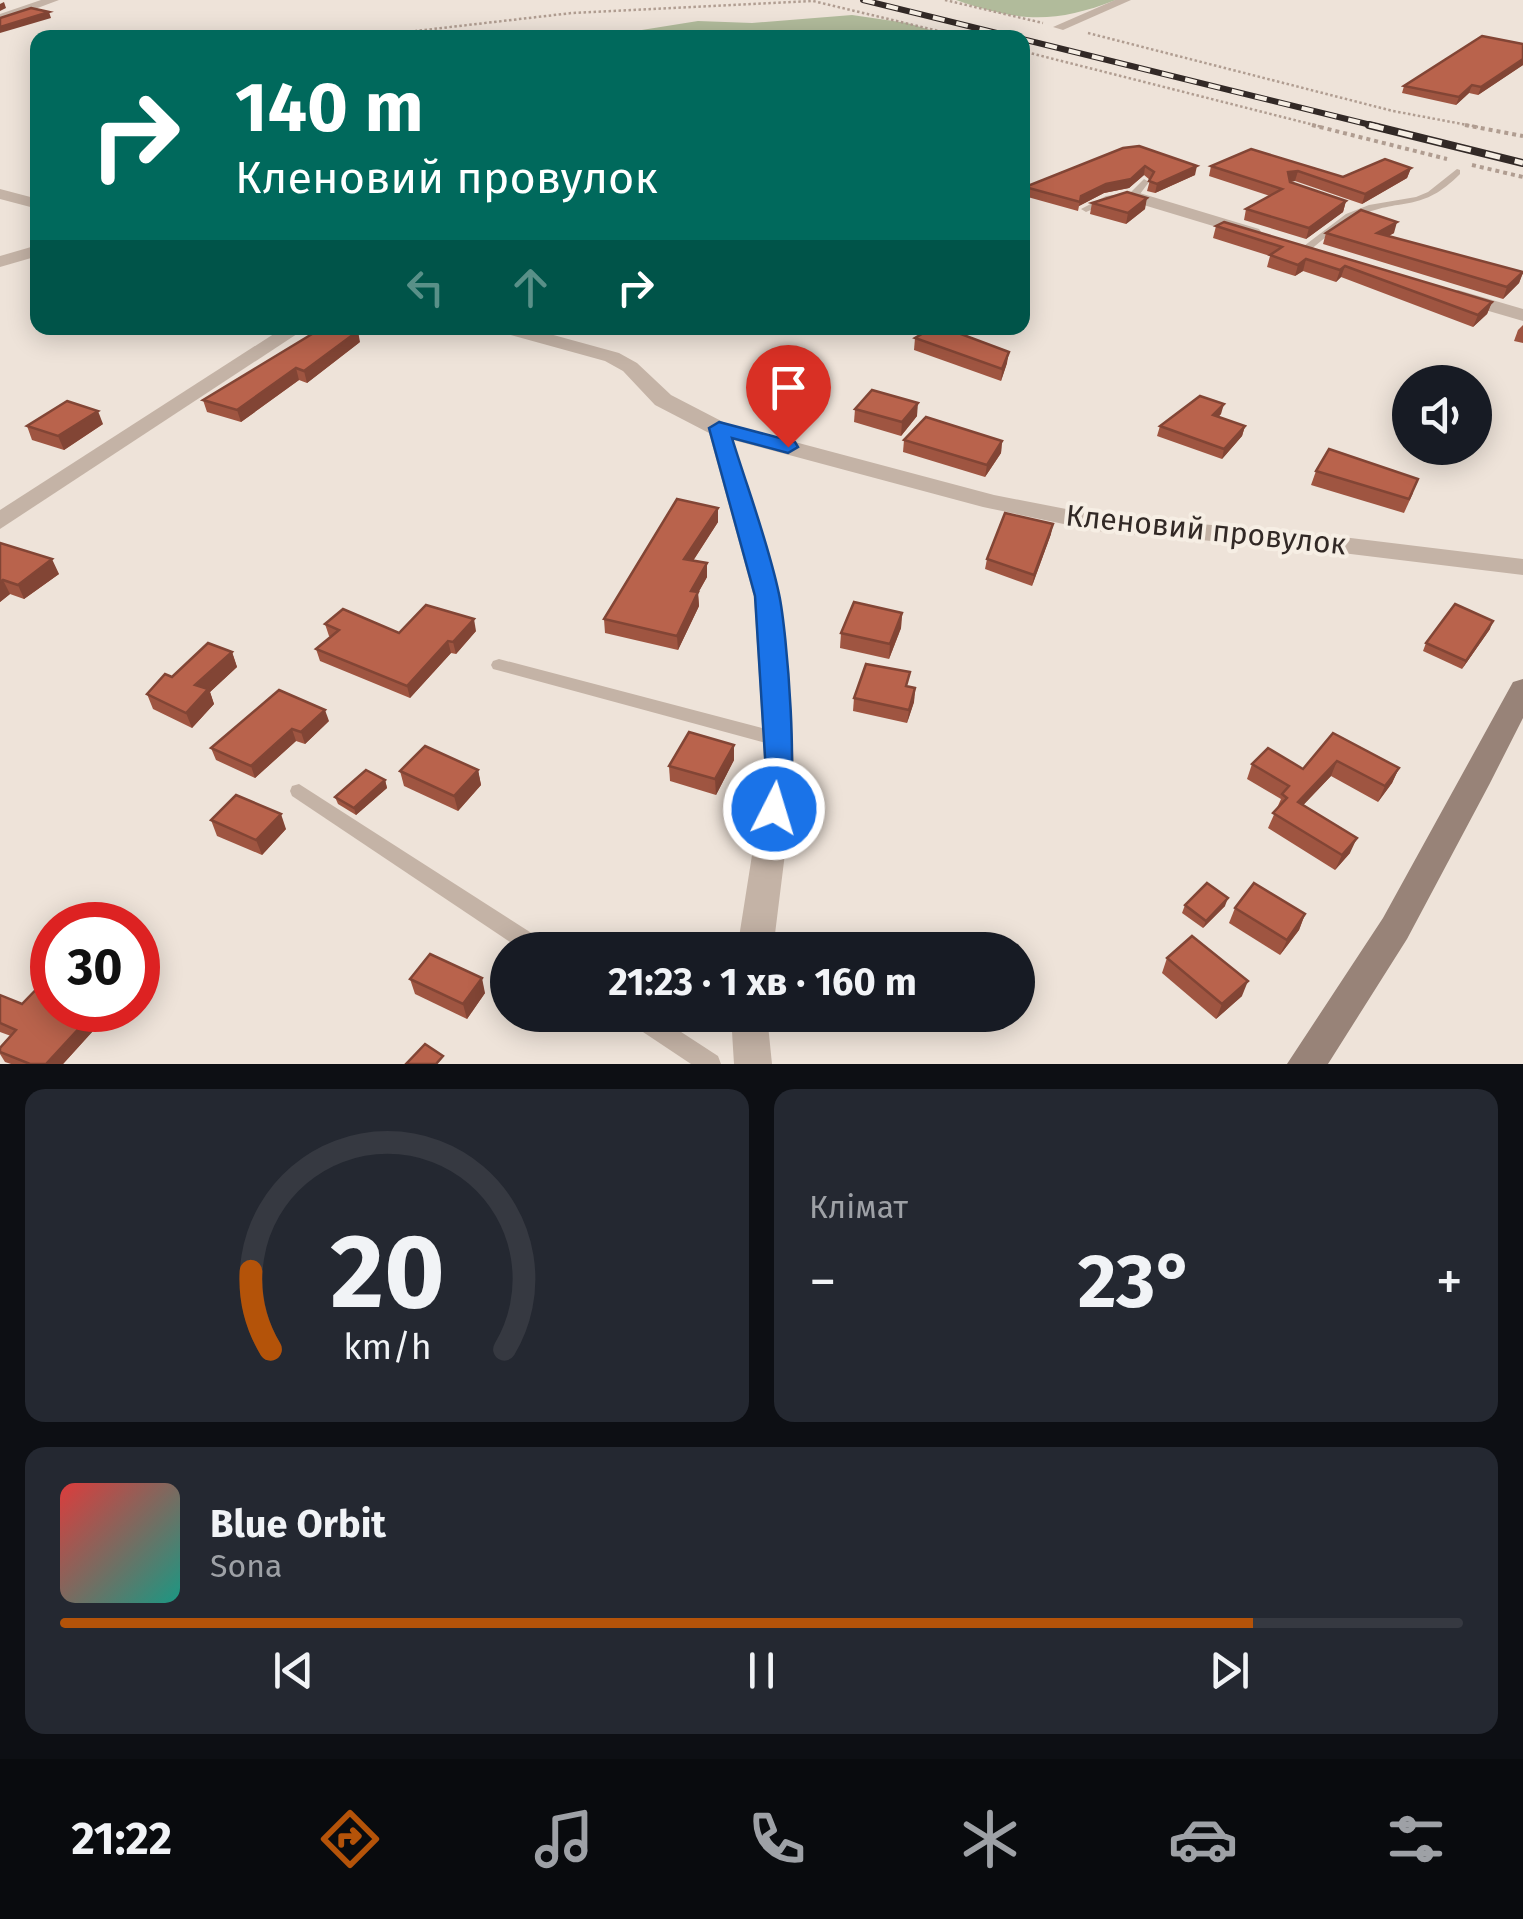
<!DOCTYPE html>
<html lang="uk">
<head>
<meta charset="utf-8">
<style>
	:root { --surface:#171b24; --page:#242831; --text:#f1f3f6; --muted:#9ea1a6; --line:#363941; --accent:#b45309 }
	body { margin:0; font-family:"Fira Sans",sans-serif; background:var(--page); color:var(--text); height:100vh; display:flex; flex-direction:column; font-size:38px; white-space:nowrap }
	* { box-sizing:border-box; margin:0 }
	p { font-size:32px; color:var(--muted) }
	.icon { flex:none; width:55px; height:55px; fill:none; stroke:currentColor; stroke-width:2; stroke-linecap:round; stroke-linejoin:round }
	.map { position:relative; height:1064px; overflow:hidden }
	.details { display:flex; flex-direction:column; gap:25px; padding:25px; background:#0d0f14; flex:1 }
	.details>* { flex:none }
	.top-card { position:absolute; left:30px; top:30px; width:1000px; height:305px; border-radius:20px; box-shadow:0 5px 25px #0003; background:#00695c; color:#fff; overflow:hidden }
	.fabs { position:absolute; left:1392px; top:365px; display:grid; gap:20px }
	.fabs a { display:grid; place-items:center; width:100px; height:100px; border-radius:50%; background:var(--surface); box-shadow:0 5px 25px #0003; font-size:50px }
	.speed { position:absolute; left:30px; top:902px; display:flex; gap:20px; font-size:50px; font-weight:700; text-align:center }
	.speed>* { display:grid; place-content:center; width:130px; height:130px; border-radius:50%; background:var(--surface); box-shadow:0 5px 25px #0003; line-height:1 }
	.speed .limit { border:15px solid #d22; background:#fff; color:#111 }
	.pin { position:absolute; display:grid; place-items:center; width:85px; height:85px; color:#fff; margin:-102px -42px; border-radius:50% 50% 50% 0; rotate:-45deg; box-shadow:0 0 10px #0007 }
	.pin .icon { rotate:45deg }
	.me { position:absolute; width:110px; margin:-55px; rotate:5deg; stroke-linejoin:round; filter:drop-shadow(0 0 8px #0008) }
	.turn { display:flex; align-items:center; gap:35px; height:210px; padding:0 40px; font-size:45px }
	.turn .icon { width:130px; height:130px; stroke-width:2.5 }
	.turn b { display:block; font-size:70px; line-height:85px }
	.lanes { display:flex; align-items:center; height:95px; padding:0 40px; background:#0003; justify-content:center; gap:50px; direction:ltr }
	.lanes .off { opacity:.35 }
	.big { font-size:75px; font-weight:700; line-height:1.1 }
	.details .tile { flex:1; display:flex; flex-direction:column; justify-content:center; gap:15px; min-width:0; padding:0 35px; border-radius:20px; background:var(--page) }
	.details .dial { align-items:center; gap:0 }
	.dial svg { height:260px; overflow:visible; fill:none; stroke:var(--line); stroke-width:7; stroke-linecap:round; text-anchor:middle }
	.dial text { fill:var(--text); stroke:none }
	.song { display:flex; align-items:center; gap:30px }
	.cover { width:120px; height:120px; border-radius:15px; background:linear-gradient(135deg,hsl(0 70% 55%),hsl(170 70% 35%)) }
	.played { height:10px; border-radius:5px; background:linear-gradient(90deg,var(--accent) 85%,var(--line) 85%) }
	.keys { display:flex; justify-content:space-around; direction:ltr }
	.heat { display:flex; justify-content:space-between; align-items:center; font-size:55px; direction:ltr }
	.details .tiles { flex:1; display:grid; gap:25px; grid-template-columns:1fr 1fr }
	.tile:last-child { grid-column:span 2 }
	.trip { position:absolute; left:490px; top:932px; width:545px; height:100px; border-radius:50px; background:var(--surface); box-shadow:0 5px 25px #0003; font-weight:700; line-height:100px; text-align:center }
	.dock { display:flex; height:160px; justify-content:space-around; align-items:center; background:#090b0e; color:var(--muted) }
	.dock .icon { width:70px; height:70px }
	.dock .active { color:var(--accent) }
	.dock b { font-size:45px; color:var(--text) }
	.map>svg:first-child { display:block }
	.green { fill:#b1bb9b }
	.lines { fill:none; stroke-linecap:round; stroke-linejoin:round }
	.path-far1 { stroke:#b09d91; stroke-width:2.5; stroke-dasharray:2.5 2.5; stroke-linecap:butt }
	.path { stroke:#b09d91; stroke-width:4; stroke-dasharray:4 4; stroke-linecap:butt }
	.lane { fill:#c4b3a6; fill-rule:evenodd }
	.street { fill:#c4b3a6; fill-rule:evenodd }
	.secondary { fill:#988378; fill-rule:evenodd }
	.rail-far1-casing { stroke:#322926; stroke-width:6 }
	.rail-casing { stroke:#322926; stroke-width:8 }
	.rail-far1 { stroke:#f6eee4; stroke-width:4; stroke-dasharray:12; stroke-linecap:butt }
	.rail { stroke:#f6eee4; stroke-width:5; stroke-dasharray:15; stroke-linecap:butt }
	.wall { fill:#9f5541 }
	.shaded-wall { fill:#824535 }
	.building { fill:#b9634c; stroke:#824535; stroke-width:2.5 }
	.route { fill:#1a73e8; stroke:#114b97; stroke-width:2.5 }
	.labels { text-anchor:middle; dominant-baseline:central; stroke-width:8; stroke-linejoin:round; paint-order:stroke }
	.street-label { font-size:30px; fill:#322926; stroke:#f6eee4 }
</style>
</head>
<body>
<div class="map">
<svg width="1523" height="1064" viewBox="0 0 1523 1064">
	<rect width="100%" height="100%" fill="#eee3d9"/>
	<!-- green -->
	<g class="green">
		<path d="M956,0H1116C1054,24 1019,22 956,0Z"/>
		<path d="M852,15L907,23L954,37H598L698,21L752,23Z"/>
	</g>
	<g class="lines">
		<!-- path-far1 -->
		<g class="path-far1">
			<path d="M945,0L1043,23"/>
			<path d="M1088,33L1393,111L1478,127"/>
			<path d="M355,38L572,13L813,1L968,38"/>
			<path d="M1022,51L1322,127"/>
		</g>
		<!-- path -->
		<g class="path">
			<path d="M1312,125L1447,159"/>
			<path d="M1465,125L1523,136"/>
			<path d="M1472,165L1523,177"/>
		</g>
		<!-- lane -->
		<g class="lane">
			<path d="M1457,169L1460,170V174C1421,213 1404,197 1361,215C1341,223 1325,238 1309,251L1300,249L1346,214L1369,205L1416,197L1428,192Z"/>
			<path d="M1144,179L1149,182L1137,198L1112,201L1086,212L1081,209L1106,196L1130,193Z"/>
			<path d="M499,659L777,732L783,734L786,739L783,744L777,746L493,669L491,665L493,661Z"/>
			<path d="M299,784L547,943L550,950H522L292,796L290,791L292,786Z"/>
			<path d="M625,1015H655L718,1056L721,1064H691L628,1022Z"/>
		</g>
		<!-- street -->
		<g class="street">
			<path d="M41,0H59L0,22V14Z"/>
			<path d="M1115,0H1131L1063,30L1053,27Z"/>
			<path d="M0,189L38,199V209L0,199Z"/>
			<path d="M1133,191L1259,229L1262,233L1253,238L1127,200L1125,196Z"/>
			<path d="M38,245V256L0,267V256Z"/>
			<path d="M1458,290L1523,309V321L1451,300L1448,296Z"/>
			<path d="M283,328H306L0,529V510Z"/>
			<path d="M497,328H528L619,353L637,363L671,395L727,424L994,495L1097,515L1326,535L1523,559V575L1326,551L1097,531L983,507L733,440L780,597L795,773L773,950H737L765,773L754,597L709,433L655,405L623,371L605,361L500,332Z"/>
			<path d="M731,1015H767L772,1064H734Z"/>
		</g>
		<!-- secondary -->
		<path class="secondary" d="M1523,679V718L1489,785L1407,939L1328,1064H1287L1383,918L1513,682Z"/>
		<!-- rail-far1 casing -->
		<g class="rail-far1-casing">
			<g id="rail-far1">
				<path d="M863,0L1017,38"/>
				<path d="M1022,39L1379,127"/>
			</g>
		</g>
		<!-- rail casing -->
		<g class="rail-casing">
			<path id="rail" d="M1369,125L1523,163"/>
		</g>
		<!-- rail-far1 -->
		<use href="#rail-far1" class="rail-far1"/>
		<!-- rail -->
		<use href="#rail" class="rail"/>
	</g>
	<!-- wall -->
	<g class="wall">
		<path d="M1523,44V65L1478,95L1469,93L1456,105L1402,93L1404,86Z"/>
		<path d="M1123,148L1195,175L1155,193L1147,191L1150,180L1144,175L1129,188L1104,193L1079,206L1078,211L1024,196L1025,187Z"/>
		<path d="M1251,149L1343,177L1411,168L1407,178L1362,204L1295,181L1290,182L1346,201L1343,212L1306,239L1244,220L1246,209L1270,196L1209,176L1211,166Z"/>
		<path d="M1092,203L1145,209L1126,224L1090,214Z"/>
		<path d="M1216,226L1492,302L1487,314L1473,327L1341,277L1336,282L1303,271L1295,276L1267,267L1270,256L1213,238Z"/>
		<path d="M1326,233H1394L1388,236L1523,273L1519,283L1503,299L1323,244Z"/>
		<path d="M1523,325V343L1514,341L1518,330Z"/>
		<path d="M915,338L1007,363L1001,381L914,350Z"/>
		<path d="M360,342L307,383L299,380L241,422L207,412L203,400Z"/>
		<path d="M855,409L917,416L901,436L854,422Z"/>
		<path d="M1221,414L1218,417L1245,426L1242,436L1222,459L1157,436L1160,426Z"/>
		<path d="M103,424L64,450L32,440L27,426Z"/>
		<path d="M904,440L1002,441L1001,453L985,477L903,452Z"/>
		<path d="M1316,471L1413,493L1404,513L1311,485Z"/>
		<path d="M718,508V522L693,561L707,563V577L698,593L699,606L678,650L605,633L604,619Z"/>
		<path d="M1051,534L1032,586L985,569L987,559Z"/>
		<path d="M0,543L59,574L24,599L10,594L0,602Z"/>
		<path d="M902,613L901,628L889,659L840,648L841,633Z"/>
		<path d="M325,624L399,633L476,631L456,654L451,653L410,698L320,661L316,649L331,637L329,636Z"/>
		<path d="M1490,629L1462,669L1423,651L1426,643Z"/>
		<path d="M232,652L237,667L210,692L214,704L192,728L153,709L147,694L172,677Z"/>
		<path d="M908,687L915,688L914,702L907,723L853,711L854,698Z"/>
		<path d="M329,721L305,744L296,741L255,778L216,760L211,748Z"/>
		<path d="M1333,733L1399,768L1392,783L1378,802L1331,776L1303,805L1350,853L1335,870L1268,828L1281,799L1247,779L1252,764L1303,769Z"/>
		<path d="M734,745V760L716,795L670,781L669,766Z"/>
		<path d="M478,770L481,785L458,811L404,786L400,771Z"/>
		<path d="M385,780L387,788L356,815L338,804L335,797Z"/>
		<path d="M211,820L286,829L262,855L217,836Z"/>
		<path d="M1185,905L1225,906L1203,928L1182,913Z"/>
		<path d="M1235,908L1305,914L1299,930L1280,955L1229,923Z"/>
		<path d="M1167,958L1242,996L1216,1019L1162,973Z"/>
		<path d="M410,979L485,993L467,1019L415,994Z"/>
		<path d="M0,995L22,1004L112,1010L63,1064H11L5,1062L0,1054V1048L11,1036L0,1032Z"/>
	</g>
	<!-- shaded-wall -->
	<g class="shaded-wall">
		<path d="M4,2L6,8L0,11V4Z"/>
		<path d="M49,12L51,18L0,33V27Z"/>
		<path d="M1523,59V65L1478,95L1481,87Z"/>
		<path d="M1472,85L1469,93L1456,105L1459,97Z"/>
		<path d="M1145,166L1144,175L1129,188L1104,193L1079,206L1081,196Z"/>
		<path d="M1197,166L1195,175L1155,193L1157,184Z"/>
		<path d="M1411,168L1407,178L1362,204L1365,194Z"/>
		<path d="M1298,171L1295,181L1285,182L1288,172Z"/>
		<path d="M1147,198L1145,209L1126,224L1128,213Z"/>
		<path d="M1346,201L1343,212L1306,239L1309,228Z"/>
		<path d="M1397,222L1394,233L1373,245L1377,233Z"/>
		<path d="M1306,259L1303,271L1295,276L1298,265Z"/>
		<path d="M1345,266L1341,277L1336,282L1340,270Z"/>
		<path d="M1523,272L1519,283L1503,299L1507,287Z"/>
		<path d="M1492,302L1487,314L1473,327L1478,315Z"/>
		<path d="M358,331L360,342L307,383L304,371Z"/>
		<path d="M1009,352L1007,363L1001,381L1002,369Z"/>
		<path d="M296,368L299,380L241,422L237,410Z"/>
		<path d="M918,403L917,416L901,436L902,422Z"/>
		<path d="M1224,404L1221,414L1210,425L1213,415Z"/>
		<path d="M98,411L103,424L64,450L58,436Z"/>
		<path d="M1245,426L1242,436L1222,459L1224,449Z"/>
		<path d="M1002,441L1001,453L985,477L987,465Z"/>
		<path d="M718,508V522L685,573L684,559Z"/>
		<path d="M1053,524L1051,534L1032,586L1034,575Z"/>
		<path d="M52,559L59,574L24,599L18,585Z"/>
		<path d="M707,563V577L698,593L699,606L678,650L677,636L691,591Z"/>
		<path d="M3,580L10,594L0,602V582Z"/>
		<path d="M902,613L901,628L889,659L890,644Z"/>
		<path d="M474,619L476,631L456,654L453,642Z"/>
		<path d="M1493,621L1490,629L1462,669L1466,661Z"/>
		<path d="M448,641L451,653L410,698L407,686Z"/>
		<path d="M232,652L237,667L210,692L214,704L192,728L186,713L195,685Z"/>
		<path d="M915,688L914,702L907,723L909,710Z"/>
		<path d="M325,710L329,721L305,744L301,732Z"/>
		<path d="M292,729L296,741L255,778L251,766Z"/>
		<path d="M734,745V760L716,795L715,779Z"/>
		<path d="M1337,761L1331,776L1292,817L1298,802Z"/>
		<path d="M1399,768L1392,783L1378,802L1385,786Z"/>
		<path d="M478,770L481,785L458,811L454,796Z"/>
		<path d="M385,780L387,788L356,815L354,808Z"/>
		<path d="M281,814L286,829L262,855L256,840Z"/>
		<path d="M1357,838L1350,853L1335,870L1342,855Z"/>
		<path d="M1228,898L1225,906L1203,928L1206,921Z"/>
		<path d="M1305,914L1299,930L1280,955L1287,940Z"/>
		<path d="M482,978L485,993L467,1019L463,1004Z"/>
		<path d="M1248,981L1242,996L1216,1019L1222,1004Z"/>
		<path d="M96,1010H112L63,1064H46Z"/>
	</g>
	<!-- building -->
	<g class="building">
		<path d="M31,8L49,12L0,27V18Z"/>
		<path d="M1482,36L1523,44V59L1481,87L1472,85L1459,97L1404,86Z"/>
		<path d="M1139,146L1197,166L1157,184L1149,181L1154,172L1145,166L1131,179L1106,184L1081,196L1080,202L1025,187L1123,148Z"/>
		<path d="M1251,149L1343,177L1385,159L1411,168L1365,194L1298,171L1288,172L1290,182L1346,201L1309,228L1246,209L1282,189L1211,166Z"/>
		<path d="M1127,192L1147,198L1128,213L1092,203Z"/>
		<path d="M1361,210L1397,222L1377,233L1523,272L1507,287L1326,233Z"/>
		<path d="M1224,222L1492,302L1478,315L1345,266L1340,270L1306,259L1298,265L1270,255L1282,247L1216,226Z"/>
		<path d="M322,328H345L358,331L304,371L296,368L237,410L203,400Z"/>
		<path d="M932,328H945L1009,352L1002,369L915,338Z"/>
		<path d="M872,390L918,403L902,422L855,409Z"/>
		<path d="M1200,396L1224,404L1213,415L1245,426L1224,449L1160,426Z"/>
		<path d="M67,401L98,411L58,436L27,426Z"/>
		<path d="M926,417L1002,441L987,465L904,440Z"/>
		<path d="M1329,449L1418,479L1409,499L1316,471Z"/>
		<path d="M677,499L718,508L684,559L707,563L691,591L698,592L677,636L604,619Z"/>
		<path d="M1005,513L1053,524L1034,575L987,559Z"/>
		<path d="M0,543L52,559L18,585L3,580L0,582Z"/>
		<path d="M854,602L902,613L890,644L841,633Z"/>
		<path d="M1455,604L1493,621L1466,661L1426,643Z"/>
		<path d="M426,605L474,619L453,642L448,641L407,686L316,649L339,630L325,624L343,609L399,633Z"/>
		<path d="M208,643L232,652L195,685L208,689L186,713L147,694L165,674L172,677Z"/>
		<path d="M866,664L910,672L906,686L915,688L909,710L854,698Z"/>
		<path d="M279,690L325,710L301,732L292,729L251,766L211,748Z"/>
		<path d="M689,732L734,745L715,779L669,766Z"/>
		<path d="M1333,733L1399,768L1385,786L1337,761L1298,802L1357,838L1342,855L1273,813L1287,798L1282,794L1289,786L1252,764L1268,748L1303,769Z"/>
		<path d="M425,746L478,770L454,796L400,771Z"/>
		<path d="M366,770L385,780L354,808L335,797Z"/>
		<path d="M236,795L281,814L256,840L211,820Z"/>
		<path d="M1207,883L1228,898L1206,921L1185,905Z"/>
		<path d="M1254,883L1305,914L1287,940L1235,908Z"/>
		<path d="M1192,936L1248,981L1222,1004L1167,958Z"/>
		<path d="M430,954L482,978L463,1004L410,979Z"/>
		<path d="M52,973V1010H96L46,1064H30L0,1052V1048L16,1030L0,1023V995L22,1004Z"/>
		<path d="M425,1044L443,1056L436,1064H406Z"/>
	</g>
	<!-- route -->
	<path class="route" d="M719,422L795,442L798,447L788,453L732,438C748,490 768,542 779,594C787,631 800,789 785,817L774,821L764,817L760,809L766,773L755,596L709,428Z"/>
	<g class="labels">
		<!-- street labels -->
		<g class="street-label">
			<text transform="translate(1206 530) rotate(6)">Кленовий провулок</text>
		</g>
	</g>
</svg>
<div class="fabs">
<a><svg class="icon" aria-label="sound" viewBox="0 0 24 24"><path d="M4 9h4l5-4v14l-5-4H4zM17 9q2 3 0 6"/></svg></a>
</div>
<div class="speed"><div class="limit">30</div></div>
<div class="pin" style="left:788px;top:447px;background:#d93025"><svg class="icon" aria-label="arrive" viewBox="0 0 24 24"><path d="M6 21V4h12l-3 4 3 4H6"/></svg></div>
<svg class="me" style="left:774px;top:809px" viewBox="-20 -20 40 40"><circle r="17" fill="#1a73e8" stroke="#fff" stroke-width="3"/><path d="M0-11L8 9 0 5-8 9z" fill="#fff"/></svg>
<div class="trip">21:23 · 1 хв · 160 m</div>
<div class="top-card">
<div class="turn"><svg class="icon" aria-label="right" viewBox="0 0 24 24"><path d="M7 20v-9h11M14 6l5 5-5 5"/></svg><div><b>140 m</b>Кленовий провулок</div></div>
<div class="lanes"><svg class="icon off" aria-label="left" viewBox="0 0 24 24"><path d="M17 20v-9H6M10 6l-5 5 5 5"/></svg><svg class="icon off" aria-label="ahead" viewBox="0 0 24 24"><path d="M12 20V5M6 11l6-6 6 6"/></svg><svg class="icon" aria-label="right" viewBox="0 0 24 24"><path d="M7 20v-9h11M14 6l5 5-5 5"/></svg></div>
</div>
</div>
<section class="details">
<div class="tiles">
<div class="tile dial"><svg viewBox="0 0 100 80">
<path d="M14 69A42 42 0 1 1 86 69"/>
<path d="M14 69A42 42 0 0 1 8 45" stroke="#b45309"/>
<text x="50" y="56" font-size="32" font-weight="700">20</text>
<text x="50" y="72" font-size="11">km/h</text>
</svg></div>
<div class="tile"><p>Клімат</p>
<div class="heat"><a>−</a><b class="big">23°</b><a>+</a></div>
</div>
<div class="tile">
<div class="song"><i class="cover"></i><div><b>Blue Orbit</b><p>Sona</p></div></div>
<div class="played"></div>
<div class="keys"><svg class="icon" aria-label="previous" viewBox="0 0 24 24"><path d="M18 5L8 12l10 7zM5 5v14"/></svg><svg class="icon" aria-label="pause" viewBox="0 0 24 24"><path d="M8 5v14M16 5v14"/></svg><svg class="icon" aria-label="next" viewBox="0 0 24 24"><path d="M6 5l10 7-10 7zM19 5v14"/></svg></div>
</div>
</div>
</section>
<nav class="dock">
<b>21:22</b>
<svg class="icon active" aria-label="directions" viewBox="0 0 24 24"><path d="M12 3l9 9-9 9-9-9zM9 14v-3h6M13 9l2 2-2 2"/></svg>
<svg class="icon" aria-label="music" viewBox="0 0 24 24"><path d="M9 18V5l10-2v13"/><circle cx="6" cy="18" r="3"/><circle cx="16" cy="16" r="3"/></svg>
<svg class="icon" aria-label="phone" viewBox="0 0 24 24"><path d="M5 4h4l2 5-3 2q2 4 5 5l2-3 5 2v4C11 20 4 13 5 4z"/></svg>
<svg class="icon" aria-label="climate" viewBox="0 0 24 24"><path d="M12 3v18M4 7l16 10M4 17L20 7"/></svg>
<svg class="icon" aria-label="car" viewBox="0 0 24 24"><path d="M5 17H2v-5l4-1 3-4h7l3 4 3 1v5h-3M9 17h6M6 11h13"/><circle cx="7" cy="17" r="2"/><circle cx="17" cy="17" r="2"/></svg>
<svg class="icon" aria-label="filters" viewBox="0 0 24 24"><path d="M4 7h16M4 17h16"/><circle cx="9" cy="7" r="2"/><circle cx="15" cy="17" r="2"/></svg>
</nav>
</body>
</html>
